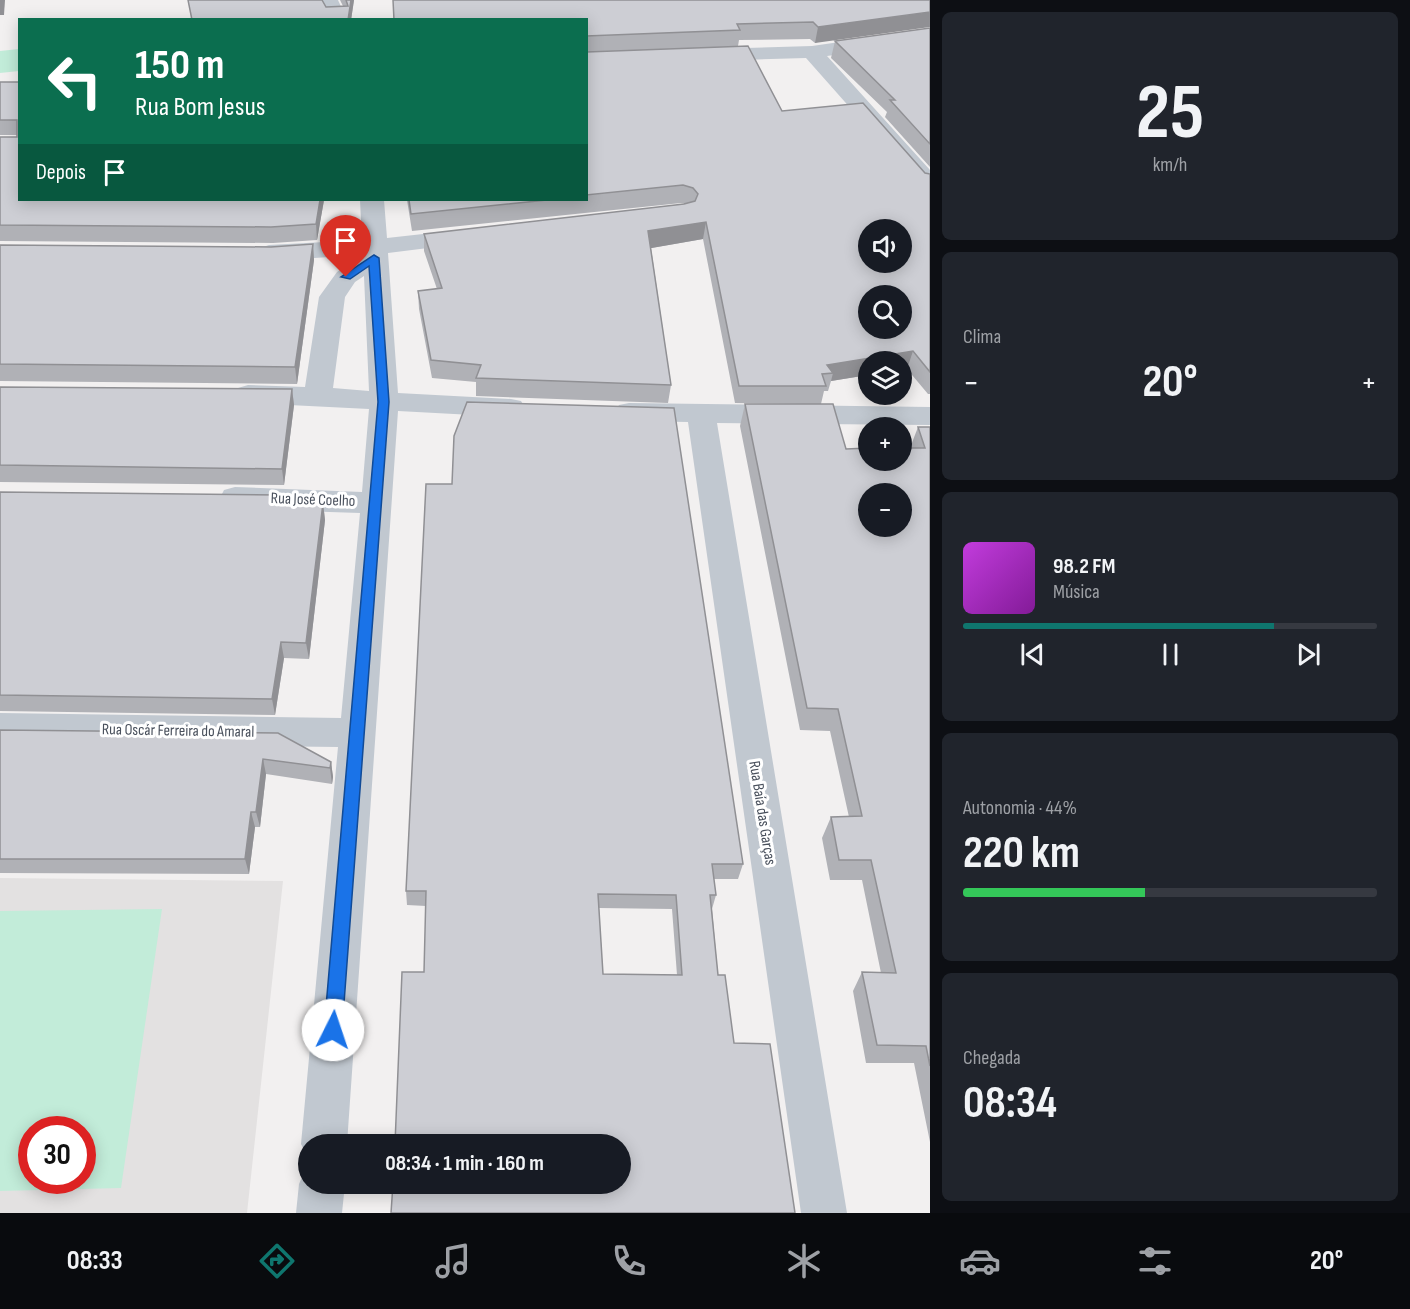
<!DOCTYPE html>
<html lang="pt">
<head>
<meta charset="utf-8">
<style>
	:root { --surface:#171b24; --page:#20242c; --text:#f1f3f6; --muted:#9ea1a6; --line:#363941; --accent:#0f766e }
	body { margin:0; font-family:"Sofia Sans Condensed",sans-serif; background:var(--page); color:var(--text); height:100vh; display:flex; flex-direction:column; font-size:22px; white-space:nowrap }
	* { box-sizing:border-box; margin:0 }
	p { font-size:20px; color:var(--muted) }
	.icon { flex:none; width:33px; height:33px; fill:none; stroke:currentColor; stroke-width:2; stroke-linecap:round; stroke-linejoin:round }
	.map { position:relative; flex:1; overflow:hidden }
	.drawer { display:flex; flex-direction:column; gap:12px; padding:12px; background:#0d0f14; width:480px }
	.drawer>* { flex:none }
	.top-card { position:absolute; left:18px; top:18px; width:570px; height:183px; border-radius:0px; box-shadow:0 3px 15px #0003; background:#0b6e4f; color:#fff; overflow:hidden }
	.controls { position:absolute; left:858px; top:219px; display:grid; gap:12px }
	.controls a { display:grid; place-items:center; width:54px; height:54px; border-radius:50%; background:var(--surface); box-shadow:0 3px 15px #0003; font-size:30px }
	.speed { position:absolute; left:18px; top:1116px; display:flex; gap:12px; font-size:30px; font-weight:700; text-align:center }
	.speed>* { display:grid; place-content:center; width:78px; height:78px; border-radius:50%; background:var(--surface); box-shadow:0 3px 15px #0003; line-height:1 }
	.speed .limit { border:9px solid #d22; background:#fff; color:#111 }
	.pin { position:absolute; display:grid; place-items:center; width:51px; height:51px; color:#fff; margin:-62px -26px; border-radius:50% 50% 50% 0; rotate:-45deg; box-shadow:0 0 6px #0007 }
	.pin .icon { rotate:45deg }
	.me { position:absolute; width:66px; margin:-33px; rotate:4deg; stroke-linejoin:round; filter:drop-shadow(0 0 4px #0008) }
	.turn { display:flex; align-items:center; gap:21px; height:126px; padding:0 18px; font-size:27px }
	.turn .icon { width:78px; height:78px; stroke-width:2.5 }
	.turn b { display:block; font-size:42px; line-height:51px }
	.then { display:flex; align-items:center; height:57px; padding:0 18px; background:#0003; gap:12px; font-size:22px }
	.big { font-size:45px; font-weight:700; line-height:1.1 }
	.drawer .widget { flex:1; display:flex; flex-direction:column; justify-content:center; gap:9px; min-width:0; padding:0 21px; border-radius:9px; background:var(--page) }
	.drawer .dial { align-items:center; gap:0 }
	.dial b { font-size:78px; line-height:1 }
	.song { display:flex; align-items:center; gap:18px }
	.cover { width:72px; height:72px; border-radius:9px; background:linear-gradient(135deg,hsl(290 70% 55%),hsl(290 70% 35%)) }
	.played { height:6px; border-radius:3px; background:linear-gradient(90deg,var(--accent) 75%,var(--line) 75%) }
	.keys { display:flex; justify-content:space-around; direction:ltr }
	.heat { display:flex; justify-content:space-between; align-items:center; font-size:33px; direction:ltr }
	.charge { height:9px; border-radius:4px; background:linear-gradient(90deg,#34c759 44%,var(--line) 0) }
	.trip { position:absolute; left:298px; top:1134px; width:333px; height:60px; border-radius:30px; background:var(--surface); box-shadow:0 3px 15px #0003; font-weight:700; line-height:60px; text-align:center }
	.menu { display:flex; height:96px; justify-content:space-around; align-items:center; background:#090b0e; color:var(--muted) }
	.menu .icon { width:42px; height:42px }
	.menu .selected { color:var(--accent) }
	.menu b { font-size:27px; color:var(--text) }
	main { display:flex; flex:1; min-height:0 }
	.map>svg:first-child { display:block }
	.education { fill:#e3e1e1; fill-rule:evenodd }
	.green { fill:#c2ecd9; fill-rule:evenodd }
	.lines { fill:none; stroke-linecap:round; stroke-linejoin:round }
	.minor { fill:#c1c8d0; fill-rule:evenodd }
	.wall { fill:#b0b1b6; fill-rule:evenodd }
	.shaded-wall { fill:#909094 }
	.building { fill:#cdced4; stroke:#909094; stroke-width:1.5; fill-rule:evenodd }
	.route { fill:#1a73e8; stroke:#114b97; stroke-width:1.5 }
	.labels { text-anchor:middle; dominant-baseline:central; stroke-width:6; stroke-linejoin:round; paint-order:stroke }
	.street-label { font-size:16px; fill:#49505c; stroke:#fff }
</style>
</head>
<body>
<main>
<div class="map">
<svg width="930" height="1213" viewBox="0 0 930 1213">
	<rect width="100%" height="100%" fill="#f2f0f0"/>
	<!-- education -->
	<path class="education" d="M0,878L283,881L247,1213H0ZM32,1130H82V1180H32Z"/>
	<!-- green -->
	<g class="green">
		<path d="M19,49V71L0,73V51Z"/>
		<path d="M162,909L121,1188L0,1191V911ZM32,1130H82V1180H32Z"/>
	</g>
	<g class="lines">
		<!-- minor -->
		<g class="minor">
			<path d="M318,0H338L347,20H327Z"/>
			<path d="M930,29V41L827,56L930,170V191L922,189L806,58L708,61L701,59L698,55L701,51L708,49L812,46Z"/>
			<path d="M360,200H384L387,238L468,229L477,231L480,236L477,241L468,243L388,253L398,393L511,399L521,401L525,408L521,415L511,417L398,411L347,1144H309V1160L301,1144L338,747L0,743V713L341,718L360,513L235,509L224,506L220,498L224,490L235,487L362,492L369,409L248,403L238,400L234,394L238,388L248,385L305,387L319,297L337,272L360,255L269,261L260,258L256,253L260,248L269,245L362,240ZM364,276L369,391L333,388L345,297L355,282Z"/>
			<path d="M629,403L930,407V425L717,423L847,1213H801L688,422L629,421L619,419L615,412L619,405Z"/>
			<path d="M309,1166V1184H345L342,1213H296L299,1184L306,1168Z"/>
		</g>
	</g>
	<!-- wall -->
	<g class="wall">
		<path d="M188,0H322L326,7L343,6L340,0H354L351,20H192Z"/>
		<path d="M930,0L815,43L810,39L739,40L738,46L782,111L925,173L930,174V394H928L907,369L868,362V375L831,381L828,391H824L821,404L846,449L910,448L918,427H930V1142L914,1063H866L853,991L862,972L881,973L862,880H830L822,838L831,817H849L830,731L800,730L740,426L745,404H805L735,403L703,239L651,248L671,385L668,403L476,396V382L432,378L419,309L418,291L437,289L424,251V234L685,204L681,203L412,231L407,200H586V20Z"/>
		<path d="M930,28V167L885,117L887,112L831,58L835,41Z"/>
		<path d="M0,82H20V200H324L317,240L273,243L0,241V137H17V135H0Z"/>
		<path d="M313,244L314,260L297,384L0,381V245L271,247Z"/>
		<path d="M0,387L292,389L294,405L284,485L0,482Z"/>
		<path d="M426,484L743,864L738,879H714L716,895L712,909L718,975L734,1043L795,1213L424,972L426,906L407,905L406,891ZM599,908L672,909L677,975L603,974Z"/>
		<path d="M0,492L279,495L280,503H323L325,520L309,659L284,658L275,715L0,711Z"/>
		<path d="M0,730L331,762L333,777L332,784L266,774L260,827H255L249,874L0,873Z"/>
	</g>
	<!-- shaded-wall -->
	<g class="shaded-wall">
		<path d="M0,0H5L4,15H0Z"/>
		<path d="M351,0H354L351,20H348Z"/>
		<path d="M930,12V27L815,43L818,27Z"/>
		<path d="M320,200H324L317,240L316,224Z"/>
		<path d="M706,222L703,239L646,249L648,231Z"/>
		<path d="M313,244L314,260L297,384L295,367Z"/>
		<path d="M913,351L907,369H902V362H868V375L831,381L833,373L827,365Z"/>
		<path d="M292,389L294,405L284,485L282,469Z"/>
		<path d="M323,503L325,520L309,659L306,643Z"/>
		<path d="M281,642L284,658L275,715L272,699Z"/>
		<path d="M263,759L266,774L260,827L256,812Z"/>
		<path d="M331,762L333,777L332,784L330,768Z"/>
		<path d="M251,812L255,827L249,874L245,859Z"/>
	</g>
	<!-- building -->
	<g class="building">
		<path d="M188,0H322L326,7L348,6L346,0H351L348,20H192Z"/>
		<path d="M393,0H930V12L818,27L813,22L737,24L740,30L586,36V20H394Z"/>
		<path d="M930,28V144L890,100H895L835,41Z"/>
		<path d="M748,46L782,111L863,103L925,173L930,174V372L913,351L827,365L833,373L822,374L826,386H739L706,222L648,231L671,385L476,378L481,365L431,360L418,291L442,288L424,234L684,204L695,201L698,194L693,188L683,185L586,195V47L587,52ZM868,230H902V262H868ZM868,296H902V328H868Z"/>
		<path d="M0,82H20V200H320L316,224L271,227L0,225V137H17V120H0Z"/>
		<path d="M409,200H547L411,214Z"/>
		<path d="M313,244L295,367L0,364V245L271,247Z"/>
		<path d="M0,387L292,389L282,469L0,465Z"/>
		<path d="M467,402L674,408L743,864H712L716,895H710L718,975H725L734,1043L770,1044L795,1213H391L393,1184H621V1144H395L402,972H424L426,891H406L426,484H452L454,436ZM598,894L676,895L682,975L603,974Z"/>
		<path d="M745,404H833L846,449L868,448V460H902V448H925L918,427H930V1066L926,1046L877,1045L862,972L896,973L871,860H839L831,817L862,816L838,709L807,708ZM868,494H902V526H868Z"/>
		<path d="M0,492L279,495L278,503H323L306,643L281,642L272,699L0,695Z"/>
		<path d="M0,730L278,733L331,762L330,768L263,759L256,812H251L245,859H0Z"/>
	</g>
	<!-- route -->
	<path class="route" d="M374,255L379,258L389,402L342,1030L339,1036L333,1039L327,1036L324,1030L378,402L369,266L350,279L341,277Z"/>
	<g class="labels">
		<!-- street labels -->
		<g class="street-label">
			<text transform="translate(313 500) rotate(2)">Rua José Coelho</text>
			<text transform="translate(178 731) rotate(1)">Rua Oscár Ferreira do Amaral</text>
			<text transform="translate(762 813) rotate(81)">Rua Baía das Garças</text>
		</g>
	</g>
</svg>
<div class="controls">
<a><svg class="icon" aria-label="sound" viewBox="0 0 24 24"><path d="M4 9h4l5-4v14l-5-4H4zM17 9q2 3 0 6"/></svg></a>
<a><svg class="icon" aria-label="search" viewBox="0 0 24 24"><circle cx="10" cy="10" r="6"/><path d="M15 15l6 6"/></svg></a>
<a><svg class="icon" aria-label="layers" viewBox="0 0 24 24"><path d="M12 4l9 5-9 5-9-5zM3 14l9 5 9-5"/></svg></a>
<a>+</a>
<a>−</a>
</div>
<div class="speed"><div class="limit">30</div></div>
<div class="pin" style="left:346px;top:277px;background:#d93025"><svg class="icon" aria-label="arrive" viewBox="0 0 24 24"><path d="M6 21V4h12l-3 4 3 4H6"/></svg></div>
<svg class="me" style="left:333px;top:1030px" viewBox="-20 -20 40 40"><circle r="19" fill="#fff"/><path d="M0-13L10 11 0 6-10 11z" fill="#1a73e8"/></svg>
<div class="trip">08:34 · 1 min · 160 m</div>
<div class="top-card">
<div class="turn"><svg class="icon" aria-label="left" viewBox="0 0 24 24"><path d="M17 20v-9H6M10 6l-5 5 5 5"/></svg><div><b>150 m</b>Rua Bom Jesus</div></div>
<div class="then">Depois<svg class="icon" aria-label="arrive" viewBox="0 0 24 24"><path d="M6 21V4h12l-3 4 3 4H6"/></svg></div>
</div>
</div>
<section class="drawer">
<div class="widget dial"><b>25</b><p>km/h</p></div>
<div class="widget"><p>Clima</p>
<div class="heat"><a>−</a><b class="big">20°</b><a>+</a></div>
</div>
<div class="widget">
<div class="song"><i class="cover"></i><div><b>98.2 FM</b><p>Música</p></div></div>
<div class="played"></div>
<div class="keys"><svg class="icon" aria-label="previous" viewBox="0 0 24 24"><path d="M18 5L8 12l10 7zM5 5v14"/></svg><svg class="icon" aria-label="pause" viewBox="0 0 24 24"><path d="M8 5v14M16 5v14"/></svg><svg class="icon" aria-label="next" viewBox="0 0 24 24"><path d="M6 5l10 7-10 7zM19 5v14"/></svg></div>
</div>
<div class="widget"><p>Autonomia · 44%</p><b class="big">220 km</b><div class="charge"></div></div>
<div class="widget"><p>Chegada</p><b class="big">08:34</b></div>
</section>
</main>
<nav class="menu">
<b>08:33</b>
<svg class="icon selected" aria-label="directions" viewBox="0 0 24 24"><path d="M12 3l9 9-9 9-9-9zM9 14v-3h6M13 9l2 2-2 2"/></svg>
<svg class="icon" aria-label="music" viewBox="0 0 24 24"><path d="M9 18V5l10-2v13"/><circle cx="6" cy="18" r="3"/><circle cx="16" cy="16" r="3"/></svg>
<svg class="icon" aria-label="phone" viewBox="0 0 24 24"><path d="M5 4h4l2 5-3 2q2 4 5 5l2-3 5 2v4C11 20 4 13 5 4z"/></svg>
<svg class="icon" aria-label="climate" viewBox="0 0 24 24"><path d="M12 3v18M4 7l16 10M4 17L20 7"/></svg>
<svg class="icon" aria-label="car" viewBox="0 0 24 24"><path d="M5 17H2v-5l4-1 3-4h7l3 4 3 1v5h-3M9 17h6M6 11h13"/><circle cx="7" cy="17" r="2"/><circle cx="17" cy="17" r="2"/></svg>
<svg class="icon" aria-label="filters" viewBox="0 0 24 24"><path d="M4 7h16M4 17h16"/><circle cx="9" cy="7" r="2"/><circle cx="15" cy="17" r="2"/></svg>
<b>20°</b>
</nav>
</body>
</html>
